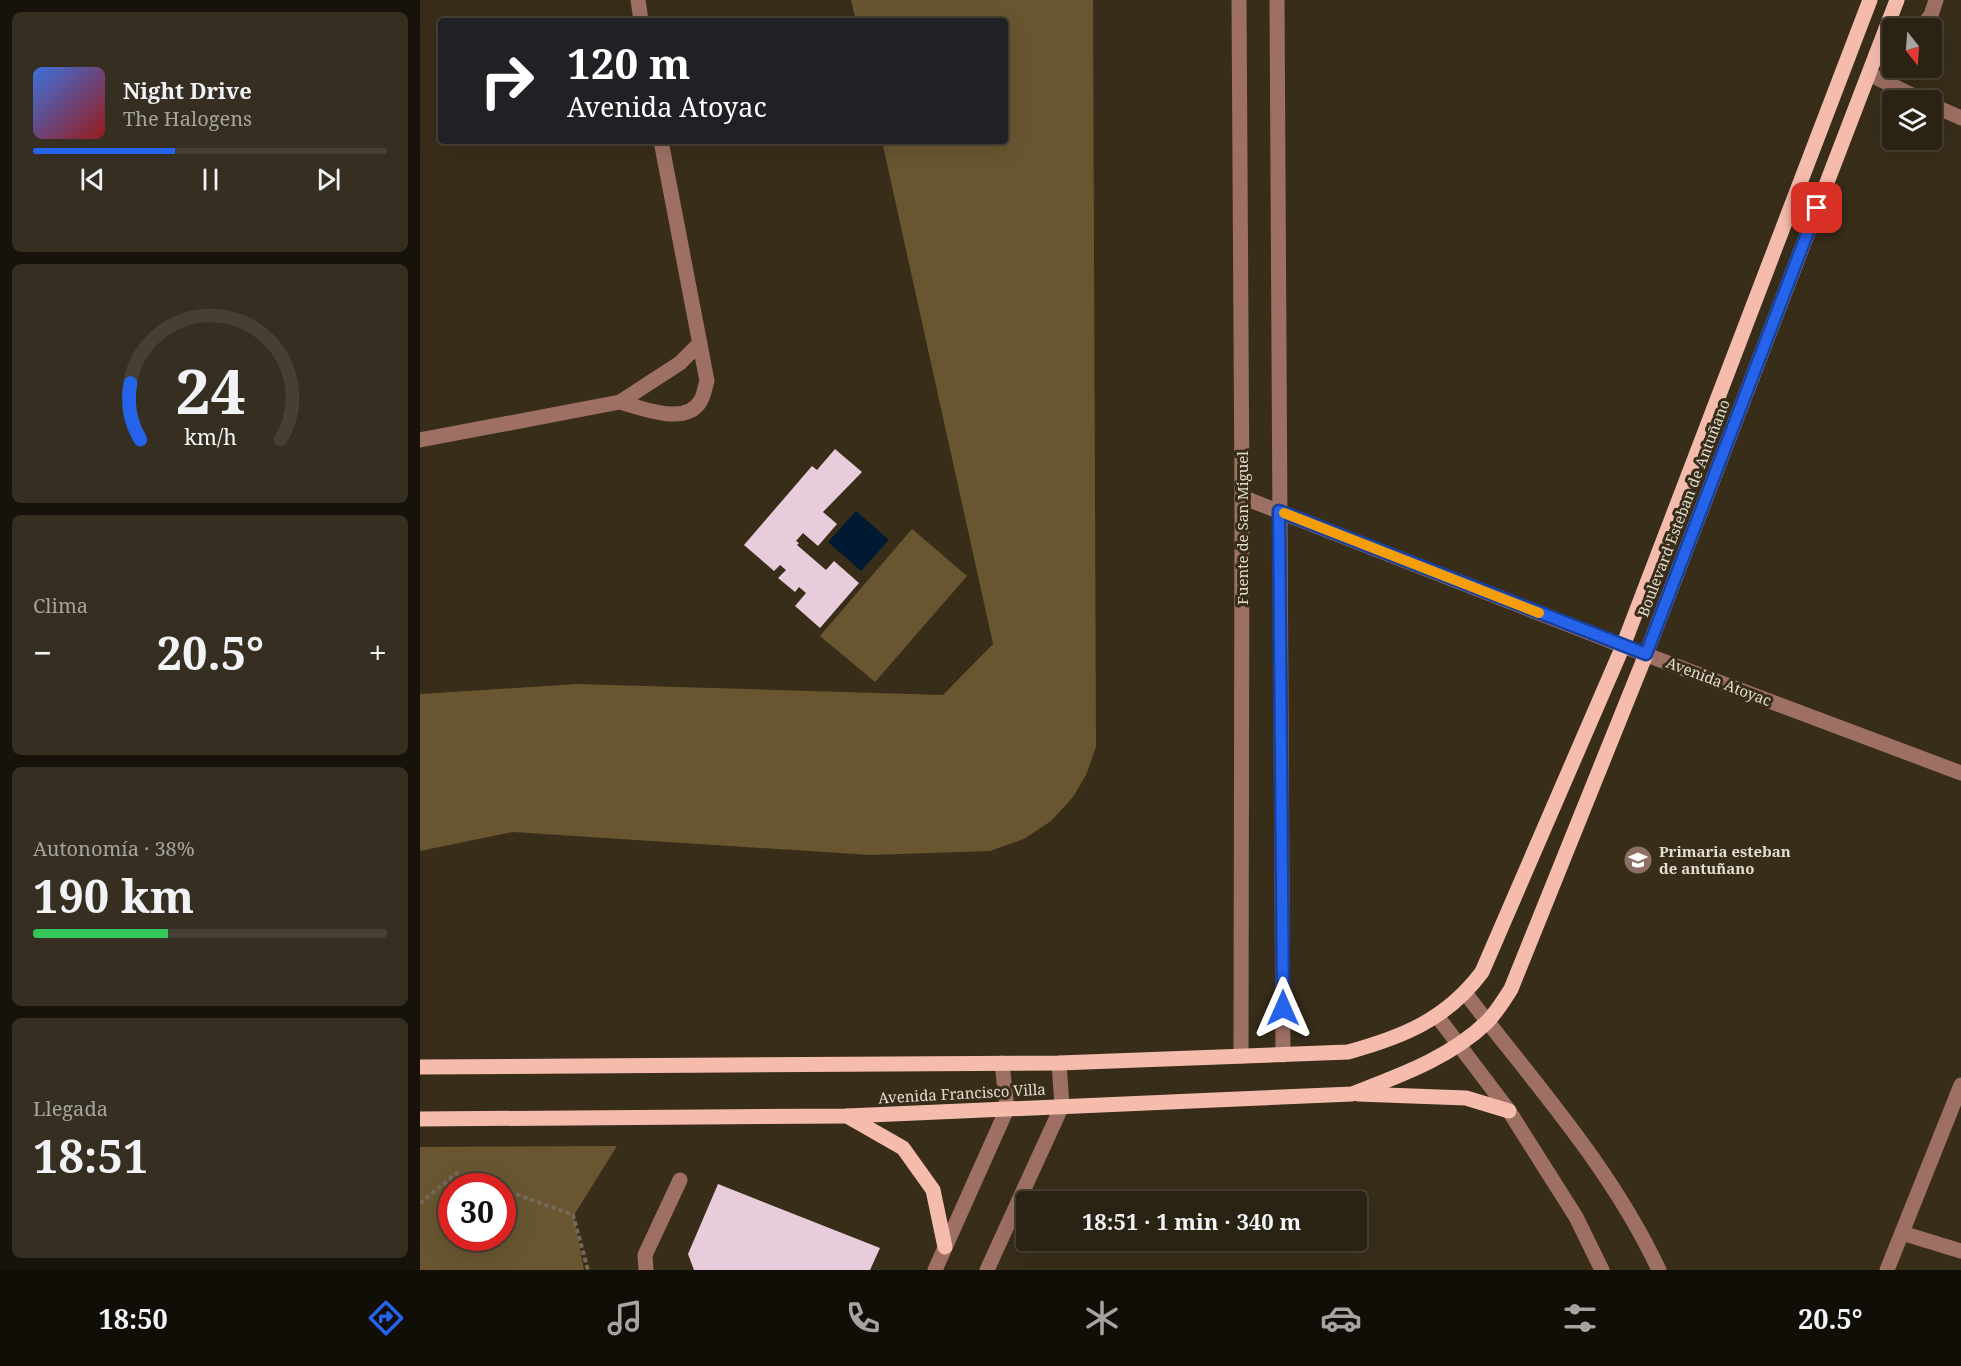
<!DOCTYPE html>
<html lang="es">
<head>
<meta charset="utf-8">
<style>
	:root { --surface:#2a2213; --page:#362f21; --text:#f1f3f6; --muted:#a5a4a0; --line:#463f33; --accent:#2563eb }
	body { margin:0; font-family:"Noto Serif",serif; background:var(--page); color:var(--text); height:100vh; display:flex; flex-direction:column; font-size:22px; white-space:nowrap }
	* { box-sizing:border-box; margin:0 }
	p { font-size:20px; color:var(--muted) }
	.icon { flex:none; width:33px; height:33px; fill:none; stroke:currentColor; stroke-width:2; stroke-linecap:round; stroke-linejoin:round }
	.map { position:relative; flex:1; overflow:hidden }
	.side { display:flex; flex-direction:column; gap:12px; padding:12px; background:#17130a; width:420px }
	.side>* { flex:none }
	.top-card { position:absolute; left:18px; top:18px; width:570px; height:126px; border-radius:6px; box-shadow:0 6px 24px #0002,0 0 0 2px var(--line); background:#202124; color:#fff; overflow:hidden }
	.needle { width:39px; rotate:163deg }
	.tools { position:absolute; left:1462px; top:18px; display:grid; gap:12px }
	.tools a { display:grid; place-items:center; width:60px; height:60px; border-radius:6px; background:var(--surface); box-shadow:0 6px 24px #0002,0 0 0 2px var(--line); font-size:30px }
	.speed { position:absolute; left:18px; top:1173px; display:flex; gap:12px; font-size:30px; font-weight:700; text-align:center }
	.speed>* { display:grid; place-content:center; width:78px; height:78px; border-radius:50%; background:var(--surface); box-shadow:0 6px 24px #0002,0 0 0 2px var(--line); line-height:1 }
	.speed .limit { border:9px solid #d22; background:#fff; color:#111 }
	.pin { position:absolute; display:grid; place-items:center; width:51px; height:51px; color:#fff; margin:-26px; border-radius:12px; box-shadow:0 3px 9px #0006 }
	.me { position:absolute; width:66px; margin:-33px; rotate:0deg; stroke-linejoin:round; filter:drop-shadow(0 0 4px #0008) }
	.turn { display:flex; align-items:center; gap:21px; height:126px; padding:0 30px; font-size:27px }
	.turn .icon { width:78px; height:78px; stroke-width:2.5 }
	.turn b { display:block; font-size:42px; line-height:51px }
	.big { font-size:45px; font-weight:700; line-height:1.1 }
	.side .card { flex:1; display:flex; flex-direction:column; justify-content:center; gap:9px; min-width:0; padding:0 21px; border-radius:9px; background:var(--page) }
	.side .dial { align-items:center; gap:0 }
	.dial svg { height:156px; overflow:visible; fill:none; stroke:var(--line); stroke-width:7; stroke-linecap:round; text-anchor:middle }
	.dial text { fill:var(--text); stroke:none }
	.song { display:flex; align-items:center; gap:18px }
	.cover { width:72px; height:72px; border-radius:9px; background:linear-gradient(135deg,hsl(220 70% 55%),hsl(0 70% 35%)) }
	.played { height:6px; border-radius:3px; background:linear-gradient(90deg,var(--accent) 40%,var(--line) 40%) }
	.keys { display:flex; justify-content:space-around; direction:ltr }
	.heat { display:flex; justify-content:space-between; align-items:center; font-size:33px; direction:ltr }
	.charge { height:9px; border-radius:4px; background:linear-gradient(90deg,#34c759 38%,var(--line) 0) }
	.trip { position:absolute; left:596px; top:1191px; width:351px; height:60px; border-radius:6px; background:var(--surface); box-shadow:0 6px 24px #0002,0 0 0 2px var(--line); font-weight:700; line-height:60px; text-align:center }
	.tabs { display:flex; height:96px; justify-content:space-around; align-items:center; background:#110e08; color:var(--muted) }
	.tabs .icon { width:42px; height:42px }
	.tabs .active { color:var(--accent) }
	.tabs b { font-size:27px; color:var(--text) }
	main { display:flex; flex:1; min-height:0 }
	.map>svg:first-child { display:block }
	.green { fill:#695631; fill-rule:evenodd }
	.water { fill:#001a33 }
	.building { fill:#e8ccdb }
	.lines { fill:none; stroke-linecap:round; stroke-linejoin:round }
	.path { stroke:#736958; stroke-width:4; stroke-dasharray:4.5 3; stroke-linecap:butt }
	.minor { stroke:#9e7064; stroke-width:15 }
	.major { stroke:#f5bcad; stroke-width:15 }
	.route-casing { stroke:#184099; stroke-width:15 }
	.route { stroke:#2563eb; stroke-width:10 }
	.slow { stroke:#f59e0b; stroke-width:10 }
	.labels { text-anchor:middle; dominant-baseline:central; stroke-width:6; stroke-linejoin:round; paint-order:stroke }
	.street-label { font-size:15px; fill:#e3dcd0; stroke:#382d19 }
	.poi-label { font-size:15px; font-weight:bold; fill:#e3dcd0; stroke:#382d19; text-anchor:start }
</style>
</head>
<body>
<main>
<section class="side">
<div class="card">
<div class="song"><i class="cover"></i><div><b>Night Drive</b><p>The Halogens</p></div></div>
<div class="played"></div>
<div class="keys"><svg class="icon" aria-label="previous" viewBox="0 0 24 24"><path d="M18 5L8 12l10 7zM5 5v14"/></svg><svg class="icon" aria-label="pause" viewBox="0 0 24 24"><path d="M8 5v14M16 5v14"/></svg><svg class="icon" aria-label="next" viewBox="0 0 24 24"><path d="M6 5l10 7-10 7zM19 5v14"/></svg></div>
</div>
<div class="card dial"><svg viewBox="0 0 100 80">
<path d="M14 69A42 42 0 1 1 86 69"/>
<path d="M14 69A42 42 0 0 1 9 40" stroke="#2563eb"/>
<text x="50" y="56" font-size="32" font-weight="700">24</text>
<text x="50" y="72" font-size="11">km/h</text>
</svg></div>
<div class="card"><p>Clima</p>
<div class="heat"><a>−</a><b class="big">20.5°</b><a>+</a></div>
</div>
<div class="card"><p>Autonomía · 38%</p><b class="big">190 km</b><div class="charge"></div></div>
<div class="card"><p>Llegada</p><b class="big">18:51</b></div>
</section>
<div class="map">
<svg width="1541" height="1270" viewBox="0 0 1541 1270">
	<rect width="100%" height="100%" fill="#382d19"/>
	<!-- green -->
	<g class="green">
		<path d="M431,0H673L676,747L666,775L653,797L631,821L604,839L570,851L451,855L93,832L0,851V694L157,684L523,695L573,644L462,141H585V21H436Z"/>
		<path d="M492,529L547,576L455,682L400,636Z"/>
		<path d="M197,1146L154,1215L164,1270H0V1147ZM32,1186H82V1238H32Z"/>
	</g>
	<!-- water -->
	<path class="water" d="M436,511L469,540L441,571L408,542Z"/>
	<!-- building -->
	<g class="building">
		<path d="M415,449L442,472L403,512L417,524L398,546L383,533L376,541L379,543L377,545L406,570L414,561L439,583L400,628L375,606L386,593L379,587L375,592L358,578L366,570L360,565L354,571L324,545L392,466L397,470Z"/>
		<path d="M298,1184L460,1248L450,1270H274L268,1254Z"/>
	</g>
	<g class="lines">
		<!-- path -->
		<g class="path">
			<path d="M82,1189L153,1215L168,1270"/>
			<path d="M0,1203L37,1173L75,1186"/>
		</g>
		<!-- minor -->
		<g class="minor">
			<path d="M218,0L221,21"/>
			<path d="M819,0L822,497L821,1056"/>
			<path d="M857,0L863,1055"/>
			<path d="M1501,28L1511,15L1516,0"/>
			<path d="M1456,54L1473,51"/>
			<path d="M1449,74L1502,100"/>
			<path d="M1512,105L1541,118"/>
			<path d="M200,402C222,408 267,427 281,400C284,395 285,387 287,381L241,141"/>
			<path d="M0,440L200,402L260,363L280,343"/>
			<path d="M822,497L1203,646L1541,773"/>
			<path d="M1046,994C1115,1084 1190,1166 1239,1270"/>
			<path d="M1017,1016L1089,1111L1156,1217L1182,1270"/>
			<path d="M1482,1233L1541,1251"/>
			<path d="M226,1270L225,1255L260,1180"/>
			<path d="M515,1270L587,1109L582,1063"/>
			<path d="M567,1270L642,1106L639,1063"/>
			<path d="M1467,1270L1541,1085"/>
		</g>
		<!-- major -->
		<g class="major">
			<path d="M0,1067L639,1063L928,1052C983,1037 1027,1019 1062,972L1203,646L1450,0"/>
			<path d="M938,1094L1046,1098L1089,1111"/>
			<path d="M427,1116L483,1148L513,1190L525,1247"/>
			<path d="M0,1119L427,1116L932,1094C978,1076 1030,1058 1067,1022C1076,1013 1084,1000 1091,989L1226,654L1477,0"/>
		</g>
	</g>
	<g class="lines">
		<!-- route casing -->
		<g class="route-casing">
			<path id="route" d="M863,1008L859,511L1226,654L1397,208"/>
		</g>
		<!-- route -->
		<use href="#route" class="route"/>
		<!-- slow -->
		<path class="slow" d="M864,513L1119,613"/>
	</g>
	<!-- icons -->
	<defs>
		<g id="school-disc" transform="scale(1.5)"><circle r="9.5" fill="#8d6e63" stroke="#382d19"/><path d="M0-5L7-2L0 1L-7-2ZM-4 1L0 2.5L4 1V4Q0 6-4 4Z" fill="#fff"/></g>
	</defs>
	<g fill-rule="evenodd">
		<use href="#school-disc" x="1218" y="860"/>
	</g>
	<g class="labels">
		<!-- street labels -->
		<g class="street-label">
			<text transform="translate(1263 508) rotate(-69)">Boulevard Esteban de Antuñano</text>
			<text transform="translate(822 528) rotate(-90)">Fuente de San Miguel</text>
			<text transform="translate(1299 681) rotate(21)">Avenida Atoyac</text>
			<text transform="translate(542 1093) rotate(-3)">Avenida Francisco Villa</text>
		</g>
		<!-- poi labels -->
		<g class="poi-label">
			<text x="1239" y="851">Primaria esteban<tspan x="1239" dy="17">de antuñano</tspan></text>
		</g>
	</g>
</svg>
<div class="tools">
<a><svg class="needle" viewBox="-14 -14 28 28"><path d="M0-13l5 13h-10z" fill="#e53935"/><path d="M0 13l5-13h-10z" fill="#a5a4a0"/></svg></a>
<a><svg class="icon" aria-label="layers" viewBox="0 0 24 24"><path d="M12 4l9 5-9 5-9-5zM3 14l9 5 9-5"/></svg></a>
</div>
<div class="speed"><div class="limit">30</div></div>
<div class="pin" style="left:1397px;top:208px;background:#d93025"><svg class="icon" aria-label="arrive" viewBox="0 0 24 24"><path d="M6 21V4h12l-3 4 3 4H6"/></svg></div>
<svg class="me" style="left:863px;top:1008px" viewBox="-20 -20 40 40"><path d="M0-17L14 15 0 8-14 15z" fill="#2563eb" stroke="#fff" stroke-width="4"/></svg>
<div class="trip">18:51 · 1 min · 340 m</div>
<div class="top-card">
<div class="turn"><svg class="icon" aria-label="right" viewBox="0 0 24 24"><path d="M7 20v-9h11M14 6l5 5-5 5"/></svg><div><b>120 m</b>Avenida Atoyac</div></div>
</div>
</div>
</main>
<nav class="tabs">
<b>18:50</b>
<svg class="icon active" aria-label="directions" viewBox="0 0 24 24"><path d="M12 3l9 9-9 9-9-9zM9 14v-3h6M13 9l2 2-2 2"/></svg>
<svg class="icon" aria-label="music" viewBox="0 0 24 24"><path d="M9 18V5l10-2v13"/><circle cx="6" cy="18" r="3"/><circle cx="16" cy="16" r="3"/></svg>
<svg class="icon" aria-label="phone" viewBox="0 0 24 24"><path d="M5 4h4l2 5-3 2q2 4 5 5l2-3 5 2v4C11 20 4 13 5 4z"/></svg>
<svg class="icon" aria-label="climate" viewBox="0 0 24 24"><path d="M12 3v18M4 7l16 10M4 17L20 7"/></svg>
<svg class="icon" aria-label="car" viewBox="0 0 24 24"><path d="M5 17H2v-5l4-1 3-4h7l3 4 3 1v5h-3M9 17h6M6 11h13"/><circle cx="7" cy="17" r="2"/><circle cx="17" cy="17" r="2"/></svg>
<svg class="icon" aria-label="filters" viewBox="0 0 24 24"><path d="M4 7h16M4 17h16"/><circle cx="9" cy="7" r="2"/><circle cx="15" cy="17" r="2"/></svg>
<b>20.5°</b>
</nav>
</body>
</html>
